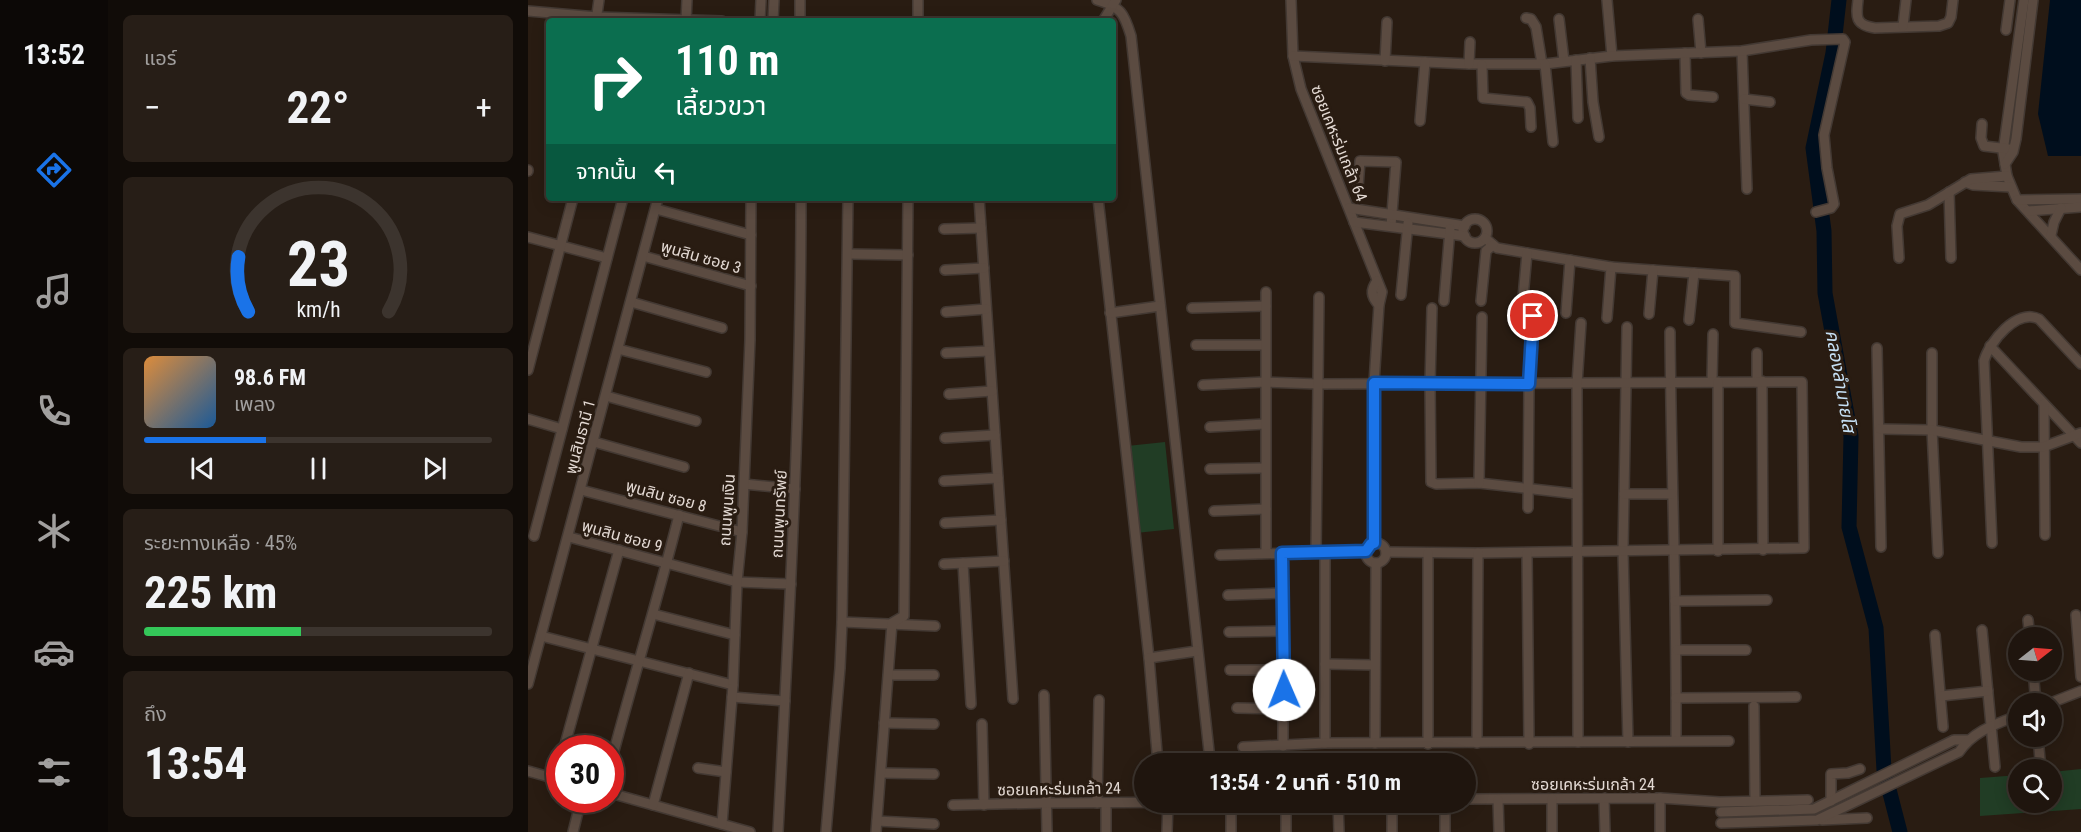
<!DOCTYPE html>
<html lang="th">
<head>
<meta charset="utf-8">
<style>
	:root { --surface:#1f150e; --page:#271e17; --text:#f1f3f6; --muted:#a19f9e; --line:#3c342e; --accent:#1a73e8 }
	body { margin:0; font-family:"Roboto Condensed","Noto Sans Thai",sans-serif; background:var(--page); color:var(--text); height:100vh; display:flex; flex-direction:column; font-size:22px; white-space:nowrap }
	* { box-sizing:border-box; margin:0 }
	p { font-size:20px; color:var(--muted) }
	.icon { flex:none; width:33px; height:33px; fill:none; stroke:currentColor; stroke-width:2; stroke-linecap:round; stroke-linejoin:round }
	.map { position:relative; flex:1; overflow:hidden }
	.panel { display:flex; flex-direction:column; gap:15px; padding:15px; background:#110c08; width:420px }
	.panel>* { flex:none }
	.banner { position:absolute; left:18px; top:18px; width:570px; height:183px; border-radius:6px; box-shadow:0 3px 15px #0003,0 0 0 2px var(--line); background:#0b6e4f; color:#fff; overflow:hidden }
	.needle { width:39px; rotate:73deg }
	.buttons { position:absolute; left:1480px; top:627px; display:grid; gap:12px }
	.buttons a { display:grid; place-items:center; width:54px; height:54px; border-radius:50%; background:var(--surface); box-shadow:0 3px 15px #0003,0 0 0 2px var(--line); font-size:30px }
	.speed { position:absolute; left:18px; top:735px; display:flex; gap:12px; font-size:30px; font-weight:700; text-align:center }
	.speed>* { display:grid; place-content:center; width:78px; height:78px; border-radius:50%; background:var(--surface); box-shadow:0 3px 15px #0003,0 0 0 2px var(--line); line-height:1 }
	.speed .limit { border:9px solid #d22; background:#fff; color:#111 }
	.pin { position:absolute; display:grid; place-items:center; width:51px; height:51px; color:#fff; margin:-26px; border:3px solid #fff; border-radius:50%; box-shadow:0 2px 6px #0007 }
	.me { position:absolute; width:66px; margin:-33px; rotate:359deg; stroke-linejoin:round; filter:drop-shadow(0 0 4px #0008) }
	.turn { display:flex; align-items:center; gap:21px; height:126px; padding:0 30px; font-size:27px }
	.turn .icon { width:78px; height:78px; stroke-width:2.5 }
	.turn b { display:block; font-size:42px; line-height:51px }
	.then { display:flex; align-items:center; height:57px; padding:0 30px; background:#0003; gap:12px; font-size:22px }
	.big { font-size:45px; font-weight:700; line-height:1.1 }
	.panel .widget { flex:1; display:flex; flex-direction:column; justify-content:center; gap:9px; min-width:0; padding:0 21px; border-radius:9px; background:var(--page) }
	.panel .dial { align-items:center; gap:0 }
	.dial svg { height:156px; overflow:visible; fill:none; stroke:var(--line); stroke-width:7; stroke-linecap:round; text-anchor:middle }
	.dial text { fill:var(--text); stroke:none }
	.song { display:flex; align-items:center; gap:18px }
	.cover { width:72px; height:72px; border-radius:9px; background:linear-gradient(135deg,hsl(30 70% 55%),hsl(210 70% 35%)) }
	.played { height:6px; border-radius:3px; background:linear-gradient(90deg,var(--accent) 35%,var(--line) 35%) }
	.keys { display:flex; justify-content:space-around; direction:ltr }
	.heat { display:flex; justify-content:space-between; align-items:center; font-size:33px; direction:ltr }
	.charge { height:9px; border-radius:4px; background:linear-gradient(90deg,#34c759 45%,var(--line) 0) }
	.trip { position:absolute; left:606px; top:753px; width:342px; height:60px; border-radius:30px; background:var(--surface); box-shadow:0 3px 15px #0003,0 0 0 2px var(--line); font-weight:700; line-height:60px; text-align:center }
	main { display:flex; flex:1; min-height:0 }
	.dock { display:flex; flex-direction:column; width:108px; justify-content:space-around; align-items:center; background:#0c0806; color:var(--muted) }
	.dock .icon { width:42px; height:42px }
	.dock .current { color:var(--accent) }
	.dock b { font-size:27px; color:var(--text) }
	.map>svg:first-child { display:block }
	.green { fill:#213d25 }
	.water { fill:#000e1d }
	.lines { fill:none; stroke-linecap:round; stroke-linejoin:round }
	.river { stroke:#000e1d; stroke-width:15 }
	.street-casing { stroke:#433933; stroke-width:12 }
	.street { stroke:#5b4b41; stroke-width:9 }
	.route-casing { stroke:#114b97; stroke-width:15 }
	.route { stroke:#1a73e8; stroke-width:10 }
	.labels { text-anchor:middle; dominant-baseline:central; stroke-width:6; stroke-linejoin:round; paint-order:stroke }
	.street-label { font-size:16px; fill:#e3d9d3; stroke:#291c12 }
	.water-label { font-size:18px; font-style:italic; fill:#c6e0f5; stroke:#291c12 }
</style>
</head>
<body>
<main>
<nav class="dock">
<b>13:52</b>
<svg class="icon current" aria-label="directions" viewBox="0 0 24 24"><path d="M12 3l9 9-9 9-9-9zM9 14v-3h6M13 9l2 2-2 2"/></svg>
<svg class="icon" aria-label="music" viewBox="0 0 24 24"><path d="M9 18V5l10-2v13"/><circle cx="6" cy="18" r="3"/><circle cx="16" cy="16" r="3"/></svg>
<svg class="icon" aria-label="phone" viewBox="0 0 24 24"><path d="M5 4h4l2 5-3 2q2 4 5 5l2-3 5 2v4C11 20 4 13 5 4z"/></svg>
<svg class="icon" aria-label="climate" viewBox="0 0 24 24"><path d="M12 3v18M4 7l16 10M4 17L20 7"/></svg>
<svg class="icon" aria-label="car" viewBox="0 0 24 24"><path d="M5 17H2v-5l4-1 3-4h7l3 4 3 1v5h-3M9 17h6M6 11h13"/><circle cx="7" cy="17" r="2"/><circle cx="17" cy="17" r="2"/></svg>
<svg class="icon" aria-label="filters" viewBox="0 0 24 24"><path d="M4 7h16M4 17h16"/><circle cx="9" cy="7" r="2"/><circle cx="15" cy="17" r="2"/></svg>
</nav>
<section class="panel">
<div class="widget"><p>แอร์</p>
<div class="heat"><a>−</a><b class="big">22°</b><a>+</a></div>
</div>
<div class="widget dial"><svg viewBox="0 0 100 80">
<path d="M14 69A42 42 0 1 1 86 69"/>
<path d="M14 69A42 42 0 0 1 9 41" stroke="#1a73e8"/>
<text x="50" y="56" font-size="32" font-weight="700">23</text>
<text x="50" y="72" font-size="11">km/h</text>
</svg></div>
<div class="widget">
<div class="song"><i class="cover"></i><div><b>98.6 FM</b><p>เพลง</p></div></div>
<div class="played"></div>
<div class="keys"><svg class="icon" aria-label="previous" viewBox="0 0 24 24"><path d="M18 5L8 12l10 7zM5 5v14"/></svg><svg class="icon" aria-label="pause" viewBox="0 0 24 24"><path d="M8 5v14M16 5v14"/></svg><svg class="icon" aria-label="next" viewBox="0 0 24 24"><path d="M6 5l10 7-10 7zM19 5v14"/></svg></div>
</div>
<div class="widget"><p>ระยะทางเหลือ · 45%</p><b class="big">225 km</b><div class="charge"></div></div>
<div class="widget"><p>ถึง</p><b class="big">13:54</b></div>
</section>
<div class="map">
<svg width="1553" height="832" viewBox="0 0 1553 832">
	<rect width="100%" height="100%" fill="#291c12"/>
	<!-- green -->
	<g class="green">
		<path d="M637,442L646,529L608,533L599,446Z"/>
		<path d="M1553,769V809L1452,816V778L1491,775V802H1524V772Z"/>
	</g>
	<!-- water -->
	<path class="water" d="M1522,0H1553V156H1520L1510,114Z"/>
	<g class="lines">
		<!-- river -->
		<path class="river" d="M1311,0L1305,53L1285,148L1296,231L1297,293L1323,436L1321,527L1348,628L1356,770L1372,832"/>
		<!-- street casing -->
		<g class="street-casing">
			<g id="street">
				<path d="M390,0V21"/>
				<path d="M569,0C593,7 596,13 603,36L681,751"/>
				<path d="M763,0L765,56L773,89L854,292L851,305L846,383V543"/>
				<path d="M1079,0L1084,56"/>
				<path d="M1330,0C1328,17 1327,25 1347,28L1411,26L1420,23L1423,17L1425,0"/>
				<path d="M1496,0L1475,152L1479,176L1489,200L1553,270"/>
				<path d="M0,11L69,17L194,21"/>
				<path d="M998,18L1003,19L1008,27L1014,64"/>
				<path d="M1031,19L1036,61"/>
				<path d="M1170,19L1173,53"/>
				<path d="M68,21L71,0"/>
				<path d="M158,21L159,0"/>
				<path d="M232,21L233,0"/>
				<path d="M245,21L246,0"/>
				<path d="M272,21V0"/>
				<path d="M575,21L588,0"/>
				<path d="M1375,26L1378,0"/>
				<path d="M1478,30L1482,0"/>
				<path d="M1214,51L1219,189"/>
				<path d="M1157,53L1158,93L1161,95L1185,97"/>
				<path d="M765,56L941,64H1017L1084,56L1214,51L1283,40L1315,39L1317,42L1296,135L1299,168L1306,204L1303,208L1288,212"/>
				<path d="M1062,58L1065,102L1071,137"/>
				<path d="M1048,60L1050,118"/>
				<path d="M857,61L859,22"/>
				<path d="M941,64L942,42"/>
				<path d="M1017,64L1025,142"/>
				<path d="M954,65L955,98L999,102L1002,108L1003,127"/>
				<path d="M1216,99L1242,102"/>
				<path d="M892,121L897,62"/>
				<path d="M1454,124L1453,138L1456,146L1481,149"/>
				<path d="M1477,164L1485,152L1488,139L1505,0"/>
				<path d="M0,171V170"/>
				<path d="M1437,182L1445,185L1483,187"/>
				<path d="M830,187L832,161L868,162L863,226"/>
				<path d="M1421,192L1423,258"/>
				<path d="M451,198L485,699"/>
				<path d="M570,198L621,658L630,764"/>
				<path d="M1489,200L1553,199"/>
				<path d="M821,208L937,226"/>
				<path d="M128,209L223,235"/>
				<path d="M1500,211L1553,207"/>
				<circle cx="947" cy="231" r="12"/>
				<path d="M826,222L937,236"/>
				<path d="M416,229L453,228"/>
				<path d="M1523,235L1526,222L1533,208"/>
				<path d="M0,237L79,258"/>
				<path d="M957,238L969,248L1083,267L1079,318"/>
				<path d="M321,254L380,255"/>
				<path d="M115,256L223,286"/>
				<path d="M1371,258L1369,226L1372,214L1400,205L1443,179L1479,176"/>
				<path d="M1082,267L1207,276V323L1273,332"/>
				<path d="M417,270L456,268"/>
				<path d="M849,281C842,290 843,297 851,305"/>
				<path d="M873,295L880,223"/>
				<path d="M916,301L922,229"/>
				<path d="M953,301L958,251L965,245"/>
				<path d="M103,302L194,328"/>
				<path d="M664,308L738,306"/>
				<path d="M904,308L902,383L903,482L908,484L951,483L1049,494"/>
				<path d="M994,309L999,253"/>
				<path d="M418,312L458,309"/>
				<path d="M582,313L632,306"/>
				<path d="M1038,313L1042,260"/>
				<path d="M1121,314L1125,270"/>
				<path d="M1161,320L1166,273"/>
				<path d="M1099,327L1095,551L1100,742"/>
				<path d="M1142,332C1143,468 1149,604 1148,740"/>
				<path d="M668,345H737"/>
				<path d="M1462,346L1553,443"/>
				<path d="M1349,348L1353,547"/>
				<path d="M90,349L178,372"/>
				<path d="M418,353L461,351"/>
				<path d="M1229,353V382"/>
				<path d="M1404,353V430L1410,553"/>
				<path d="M0,370L45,198"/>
				<path d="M1234,381L1235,550"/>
				<path d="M1184,382L1185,334"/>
				<path d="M675,385L737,382L790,384L1274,382L1276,548L950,553L858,552"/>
				<path d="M421,394L464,391"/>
				<path d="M78,396L168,421"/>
				<path d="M1516,404L1517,535"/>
				<path d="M0,419L34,429"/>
				<path d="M682,427L737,424"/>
				<path d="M1352,429L1404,430L1493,447H1515L1553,433"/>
				<path d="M417,438L467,435"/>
				<path d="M66,442L156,467"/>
				<path d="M682,469L737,468"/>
				<path d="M416,481L470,478"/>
				<path d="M951,483L954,317"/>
				<path d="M216,484L267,489"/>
				<path d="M53,490L214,532"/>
				<path d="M1096,494H1144"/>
				<path d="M1000,508L1001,384L1005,316"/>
				<path d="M686,511L738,509"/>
				<path d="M417,523L473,520"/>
				<path d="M6,536L95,198"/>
				<path d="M41,537L209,582L263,584"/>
				<path d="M1464,543L1456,361C1461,342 1489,308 1511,319L1553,364"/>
				<circle cx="848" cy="553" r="10"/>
				<path d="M1190,551V382"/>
				<path d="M738,553V292"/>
				<path d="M755,553V746"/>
				<path d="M788,553L791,297"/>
				<path d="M999,553L1001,744"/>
				<path d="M692,555L838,551"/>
				<path d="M435,563L443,704"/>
				<path d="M416,564L476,561"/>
				<path d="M700,595L755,593"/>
				<path d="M1147,601L1239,600"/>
				<path d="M125,614L207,635"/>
				<path d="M1548,615L1553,677"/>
				<path d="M1500,620L1502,638"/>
				<path d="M314,622L407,626"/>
				<path d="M1454,630L1467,767"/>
				<path d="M701,632L755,631"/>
				<path d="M1407,635L1415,727"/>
				<path d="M13,636L205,685"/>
				<path d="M1149,650H1218"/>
				<path d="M621,658L669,651"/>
				<path d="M797,664L847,665"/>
				<path d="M702,670H755"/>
				<path d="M1505,670L1508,704"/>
				<path d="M362,675H406"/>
				<path d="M0,684L130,198"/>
				<path d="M516,695L519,832"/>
				<path d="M1413,696L1460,691"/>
				<path d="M204,697L257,701"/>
				<path d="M1148,698L1268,697"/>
				<path d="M1520,704L1553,691"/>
				<path d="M1226,706L1227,801"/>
				<path d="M709,708L756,709"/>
				<path d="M356,723L406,724"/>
				<path d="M454,724L456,805"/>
				<path d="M1510,736L1512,760"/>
				<path d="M1050,742L1049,384L1053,323"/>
				<path d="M797,743V552"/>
				<path d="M847,743L848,563"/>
				<path d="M949,743L950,553"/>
				<path d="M900,744V553"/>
				<path d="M715,747L797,743L1201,741"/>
				<path d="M36,748L91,550"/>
				<path d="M82,766C104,682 130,599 151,515"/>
				<path d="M170,768L198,772"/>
				<path d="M0,771L32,780"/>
				<path d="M353,773L406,774"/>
				<path d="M28,778L32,765"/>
				<path d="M82,793L222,832"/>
				<path d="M1076,798L1077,832"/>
				<path d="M1132,798V832"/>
				<path d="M938,799L1132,798L1192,802L1280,800"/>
				<path d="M1024,799V832"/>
				<path d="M970,800L971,832"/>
				<path d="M1303,801V774L1320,773L1332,769"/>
				<path d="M758,802V832"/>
				<path d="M810,802L811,832"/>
				<path d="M864,802V832"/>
				<path d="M917,802V832"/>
				<path d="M569,803L571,700"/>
				<path d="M578,803V832"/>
				<path d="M125,805L161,673"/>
				<path d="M425,805L518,803L673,802"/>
				<path d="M1193,812L1286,809L1426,740H1439"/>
				<path d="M1294,820L1339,818"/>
				<path d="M349,821L406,824"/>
				<path d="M1193,823L1289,820L1431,752C1445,731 1468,724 1491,715"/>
				<path d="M194,824L205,685L209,582L214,532L222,340L223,198"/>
				<path d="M45,832L53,800"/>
				<path d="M250,832C261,621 273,410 273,198"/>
				<path d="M298,832L312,668L314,622L320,198"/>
				<path d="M348,832L364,623L376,616L380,198"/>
				<path d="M639,832L640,803"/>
				<path d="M703,832V802"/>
			</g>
		</g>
		<!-- street -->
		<use href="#street" class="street"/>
	</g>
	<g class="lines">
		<!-- route casing -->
		<g class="route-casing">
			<path id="route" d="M756,690L754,553L838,551L843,544L846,543V383L1001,384L1005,316"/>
		</g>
		<!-- route -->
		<use href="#route" class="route"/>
	</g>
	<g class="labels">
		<!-- street labels -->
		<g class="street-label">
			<text transform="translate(811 143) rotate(68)">ซอยเคหะร่มเกล้า 64</text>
			<text transform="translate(173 257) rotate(16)">พูนสิน ซอย 3</text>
			<text transform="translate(52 437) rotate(-75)">พูนสินธานี 1</text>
			<text transform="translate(138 496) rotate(15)">พูนสิน ซอย 8</text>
			<text transform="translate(199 510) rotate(-86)">ถนนพูนเงิน</text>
			<text transform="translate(251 514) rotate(-87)">ถนนพูนทรัพย์</text>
			<text transform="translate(94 536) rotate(15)">พูนสิน ซอย 9</text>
			<text x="1065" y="784">ซอยเคหะร่มเกล้า 24</text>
			<text transform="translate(531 789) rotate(-1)">ซอยเคหะร่มเกล้า 24</text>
		</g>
		<!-- water labels -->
		<g class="water-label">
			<text transform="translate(1313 381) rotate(80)">คลองลำนายโส</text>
		</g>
	</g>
</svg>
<div class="buttons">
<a><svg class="needle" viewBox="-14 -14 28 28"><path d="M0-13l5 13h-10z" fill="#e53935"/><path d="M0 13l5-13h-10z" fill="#a19f9e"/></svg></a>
<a><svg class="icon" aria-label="sound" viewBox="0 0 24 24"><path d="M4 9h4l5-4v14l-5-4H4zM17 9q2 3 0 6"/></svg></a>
<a><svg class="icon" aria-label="search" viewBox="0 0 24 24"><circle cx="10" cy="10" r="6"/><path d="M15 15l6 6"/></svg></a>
</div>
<div class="speed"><div class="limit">30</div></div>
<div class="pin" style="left:1005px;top:316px;background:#d93025"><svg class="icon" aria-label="arrive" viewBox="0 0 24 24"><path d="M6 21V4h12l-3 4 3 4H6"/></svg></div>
<svg class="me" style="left:756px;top:690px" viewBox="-20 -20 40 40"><circle r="19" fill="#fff"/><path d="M0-13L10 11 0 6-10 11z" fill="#1a73e8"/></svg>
<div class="trip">13:54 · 2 นาที · 510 m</div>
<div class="banner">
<div class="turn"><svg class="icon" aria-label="right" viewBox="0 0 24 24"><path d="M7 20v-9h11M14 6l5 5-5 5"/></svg><div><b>110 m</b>เลี้ยวขวา</div></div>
<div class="then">จากนั้น<svg class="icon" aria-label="left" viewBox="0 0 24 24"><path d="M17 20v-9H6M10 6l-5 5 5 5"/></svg></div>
</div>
</div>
</main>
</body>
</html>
